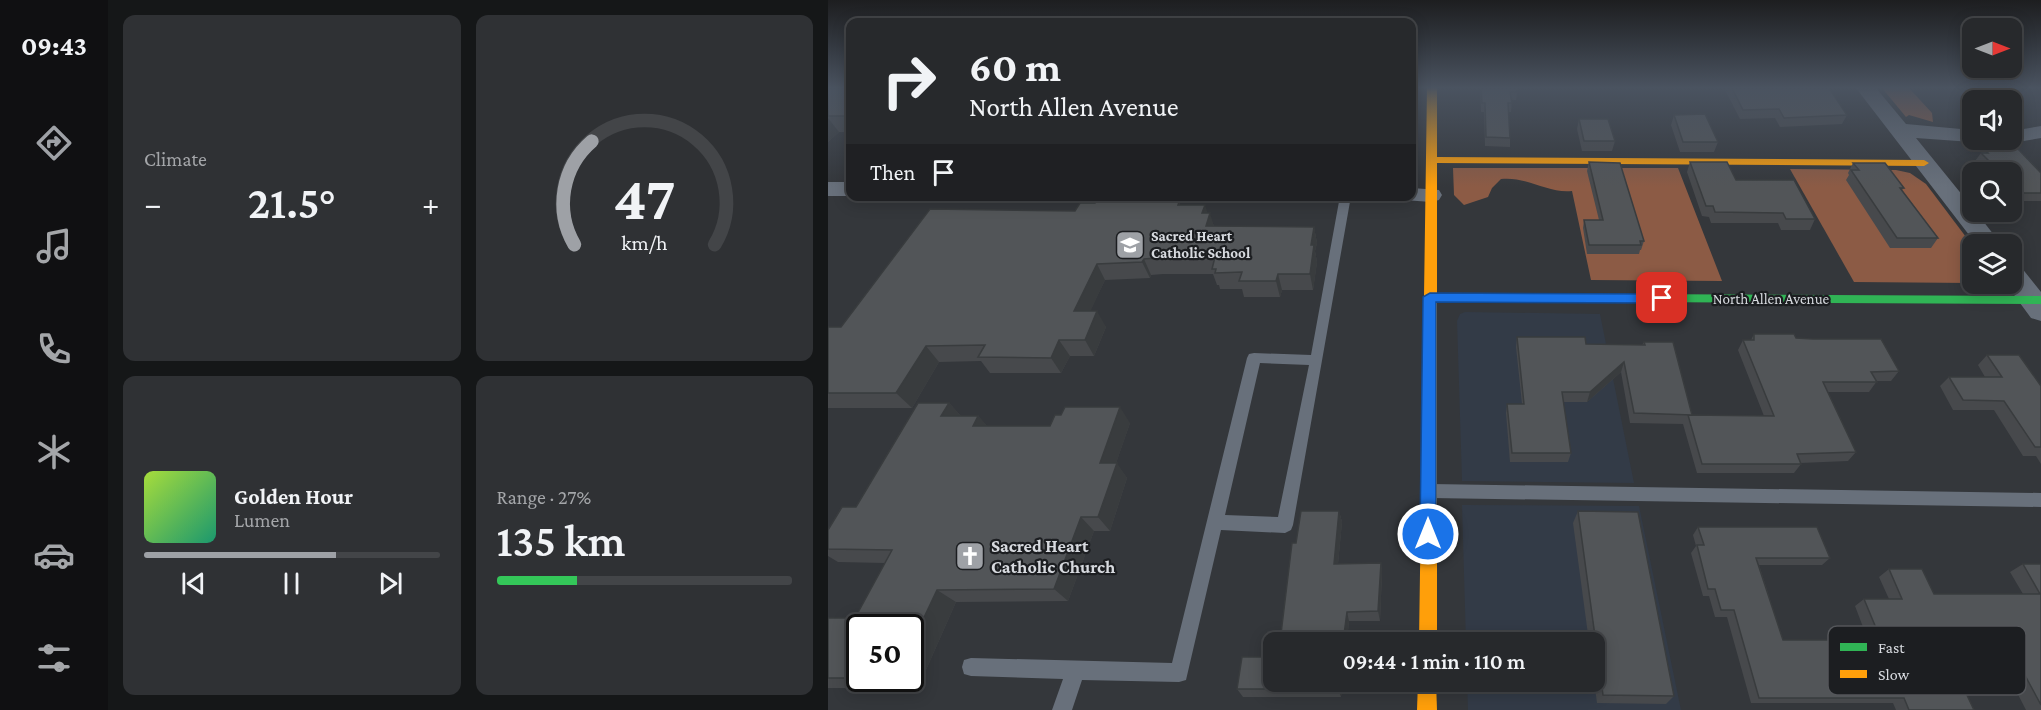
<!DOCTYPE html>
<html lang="en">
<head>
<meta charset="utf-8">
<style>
	:root { --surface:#27292c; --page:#2f3134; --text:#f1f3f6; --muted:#a4a6a9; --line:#434548; --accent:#9ea1a6 }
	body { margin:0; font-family:"Crimson Pro",serif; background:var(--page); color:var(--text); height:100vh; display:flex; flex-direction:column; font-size:22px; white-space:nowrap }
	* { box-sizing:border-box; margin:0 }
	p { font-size:20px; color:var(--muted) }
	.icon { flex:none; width:33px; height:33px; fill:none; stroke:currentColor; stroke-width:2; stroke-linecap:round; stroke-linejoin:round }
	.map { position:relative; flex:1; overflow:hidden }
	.details { display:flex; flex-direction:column; gap:15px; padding:15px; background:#151718; width:720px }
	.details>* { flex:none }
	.top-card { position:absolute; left:18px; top:18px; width:570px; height:183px; border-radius:12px; box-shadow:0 3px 15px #0003,0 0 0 2px var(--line); background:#27292c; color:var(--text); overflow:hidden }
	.needle { width:39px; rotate:90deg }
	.fabs { position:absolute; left:1134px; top:18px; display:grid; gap:12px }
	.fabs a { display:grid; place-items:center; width:60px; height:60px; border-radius:12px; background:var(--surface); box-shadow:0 3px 15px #0003,0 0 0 2px var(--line); font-size:30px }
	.speed { position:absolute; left:18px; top:614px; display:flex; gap:12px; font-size:30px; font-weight:700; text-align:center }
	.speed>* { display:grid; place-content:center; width:78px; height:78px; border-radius:50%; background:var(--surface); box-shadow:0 3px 15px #0003,0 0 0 2px var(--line); line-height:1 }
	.speed .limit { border:3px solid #111; border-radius:9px; background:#fff; color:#111 }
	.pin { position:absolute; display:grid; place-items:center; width:51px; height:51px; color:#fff; margin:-26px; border-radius:12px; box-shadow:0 3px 9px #0006 }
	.me { position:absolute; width:66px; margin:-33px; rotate:0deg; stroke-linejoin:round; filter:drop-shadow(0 0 4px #0008) }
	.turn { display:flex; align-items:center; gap:21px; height:126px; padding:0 24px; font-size:27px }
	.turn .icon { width:78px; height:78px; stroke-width:2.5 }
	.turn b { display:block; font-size:42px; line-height:51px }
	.then { display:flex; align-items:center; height:57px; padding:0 24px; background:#0003; gap:12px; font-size:22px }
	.big { font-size:45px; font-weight:600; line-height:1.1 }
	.details .card { flex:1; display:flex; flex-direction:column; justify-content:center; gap:9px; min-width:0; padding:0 21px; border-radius:12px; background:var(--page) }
	.details .dial { align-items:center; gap:0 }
	.dial svg { height:156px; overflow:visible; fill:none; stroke:var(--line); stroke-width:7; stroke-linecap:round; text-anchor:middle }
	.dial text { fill:var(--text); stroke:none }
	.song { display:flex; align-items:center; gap:18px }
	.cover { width:72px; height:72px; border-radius:9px; background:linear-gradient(135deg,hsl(80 70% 55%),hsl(160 70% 35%)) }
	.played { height:6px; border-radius:3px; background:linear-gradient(90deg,var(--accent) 65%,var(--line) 65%) }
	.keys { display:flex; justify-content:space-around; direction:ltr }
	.heat { display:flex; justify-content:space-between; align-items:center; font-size:33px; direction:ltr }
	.charge { height:9px; border-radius:4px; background:linear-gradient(90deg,#34c759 27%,var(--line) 0) }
	.details .tiles { flex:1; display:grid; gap:15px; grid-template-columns:repeat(2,1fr) }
	.trip { position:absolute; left:435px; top:632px; width:342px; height:60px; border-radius:12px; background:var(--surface); box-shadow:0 3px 15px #0003,0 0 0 2px var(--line); font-weight:600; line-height:60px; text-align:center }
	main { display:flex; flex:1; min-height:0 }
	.tabs { display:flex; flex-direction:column; width:108px; justify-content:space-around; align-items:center; background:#101012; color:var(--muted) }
	.tabs .icon { width:42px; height:42px }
	.tabs .on { color:var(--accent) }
	.tabs b { font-size:27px; color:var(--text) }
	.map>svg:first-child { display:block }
	.built { fill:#333b47 }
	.forest { fill:#8c5b45 }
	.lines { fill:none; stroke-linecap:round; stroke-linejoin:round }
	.lane { fill:#68707b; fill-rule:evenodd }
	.street { fill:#68707b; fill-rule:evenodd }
	.fast { fill:#30b455; fill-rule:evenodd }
	.slow { fill:#ff9f0a; fill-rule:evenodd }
	.wall { fill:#47494c; fill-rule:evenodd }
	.shaded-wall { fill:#393c3e }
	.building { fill:#525558; stroke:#393c3e; stroke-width:1.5 }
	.route { fill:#1a73e8; stroke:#114b97; stroke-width:1.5 }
	.labels { text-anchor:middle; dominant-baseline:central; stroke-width:4.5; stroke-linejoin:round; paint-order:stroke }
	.poi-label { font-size:15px; font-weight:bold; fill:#d7dadf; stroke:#1c1e21; text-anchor:start }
	.street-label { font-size:15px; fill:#d7dadf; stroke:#1c1e21 }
	.near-poi-label { font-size:18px; font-weight:bold; fill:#d7dadf; stroke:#1c1e21; text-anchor:start }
	.key { fill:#1c1e21; stroke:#54565a; stroke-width:1.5 }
	.key-label { font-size:16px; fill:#d7dadf }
</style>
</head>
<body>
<main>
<nav class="tabs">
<b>09:43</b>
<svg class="icon on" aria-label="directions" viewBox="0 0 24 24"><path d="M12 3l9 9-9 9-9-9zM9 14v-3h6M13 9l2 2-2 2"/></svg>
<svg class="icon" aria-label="music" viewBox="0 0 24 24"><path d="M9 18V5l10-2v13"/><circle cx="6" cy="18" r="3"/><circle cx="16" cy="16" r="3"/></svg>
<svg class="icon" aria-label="phone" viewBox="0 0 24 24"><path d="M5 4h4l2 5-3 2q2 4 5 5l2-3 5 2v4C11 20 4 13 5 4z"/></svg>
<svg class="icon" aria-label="climate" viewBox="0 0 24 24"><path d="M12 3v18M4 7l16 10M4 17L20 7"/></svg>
<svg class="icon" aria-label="car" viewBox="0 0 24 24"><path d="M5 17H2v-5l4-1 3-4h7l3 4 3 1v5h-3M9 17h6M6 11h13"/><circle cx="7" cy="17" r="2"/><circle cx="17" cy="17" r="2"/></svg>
<svg class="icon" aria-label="filters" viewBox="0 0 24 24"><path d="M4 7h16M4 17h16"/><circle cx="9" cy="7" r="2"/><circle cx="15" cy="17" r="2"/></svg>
</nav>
<section class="details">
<div class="tiles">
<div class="card"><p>Climate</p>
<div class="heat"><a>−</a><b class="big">21.5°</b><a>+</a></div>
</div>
<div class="card dial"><svg viewBox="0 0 100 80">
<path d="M14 69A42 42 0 1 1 86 69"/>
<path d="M14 69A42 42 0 0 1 23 16" stroke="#9ea1a6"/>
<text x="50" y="56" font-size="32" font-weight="700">47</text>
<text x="50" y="72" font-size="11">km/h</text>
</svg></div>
<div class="card">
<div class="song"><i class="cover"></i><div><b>Golden Hour</b><p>Lumen</p></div></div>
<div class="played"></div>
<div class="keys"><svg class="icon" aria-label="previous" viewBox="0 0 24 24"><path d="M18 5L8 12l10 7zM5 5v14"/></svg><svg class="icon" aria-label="pause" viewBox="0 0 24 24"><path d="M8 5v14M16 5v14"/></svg><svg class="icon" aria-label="next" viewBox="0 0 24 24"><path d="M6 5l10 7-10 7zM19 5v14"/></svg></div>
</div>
<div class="card"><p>Range · 27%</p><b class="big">135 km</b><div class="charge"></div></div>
</div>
</section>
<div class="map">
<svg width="1213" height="710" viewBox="0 0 1213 710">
	<rect width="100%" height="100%" fill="#34373b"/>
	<!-- built -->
	<g class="built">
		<path d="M637,312L772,314L806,483L634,481L629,321L632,314Z"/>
		<path d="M634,505L811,506L853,710H640L639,681H766V642H638Z"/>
	</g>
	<!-- forest -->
	<g class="forest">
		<path d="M1054,88H1081L1104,113L1105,122L1081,115L1078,117Z"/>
		<path d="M625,168H850L894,281L763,280L744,191C721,194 699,176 673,179L664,188L660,197L636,205L626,195Z"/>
		<path d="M962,169L1068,170L1082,173L1098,184L1144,245V283L1026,282Z"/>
	</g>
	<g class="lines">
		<!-- lane -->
		<g class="lane">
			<path d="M512,196H523L465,525L463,530L457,533L393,530L358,680L351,682L254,680L244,710H224L235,679L143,676L136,674L134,667L136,660L143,658L344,663L419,358L421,354L426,353L483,355ZM432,363L481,365L450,517L397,515Z"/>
			<path d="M603,484L1213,493V507L603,498L597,496L595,491L597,486Z"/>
		</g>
		<!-- street -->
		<g class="street">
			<path d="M1028,88H1048L1078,124L1144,130V140H1151L1144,142L1088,138L1144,207V212H1148L1173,244H1148Z"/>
			<path d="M1213,126V138L1184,143L1175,140H1184V131Z"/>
			<rect x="0" y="182" width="22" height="14"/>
			<path d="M584,188L611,190L614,195L611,200L603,202L576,200L574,196H584Z"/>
			<path d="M1184,264L1193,267L1213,292V321L1203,318L1178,284H1184Z"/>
		</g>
		<!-- fast -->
		<path class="fast" d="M602,293L1213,296V304L602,301L596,297Z"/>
		<!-- slow -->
		<g class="slow">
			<path d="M599,88H609V157L1096,160L1101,163L1096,166L609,163V642H591Z"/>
			<path d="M590,681H608L609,710H589Z"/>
		</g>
	</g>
	<!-- wall -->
	<g class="wall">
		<path d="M0,88H22V132H11L0,142Z"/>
		<path d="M652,88H688L689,92L688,100H684L683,112H680L682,138V147L657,146L656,112H653Z"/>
		<path d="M896,88H1001L1019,115L1014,124L952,127L947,118L912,119Z"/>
		<path d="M846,115L890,142L886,152H852L843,125Z"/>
		<path d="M751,119L787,141L784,151H754L749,129Z"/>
		<path d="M1156,149L1213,173V201H1189L1184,195V172H1158L1147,161Z"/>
		<path d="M761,162L816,241L813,250H812L811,254H759L755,228L756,220H771L759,171Z"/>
		<path d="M862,162L908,180L987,219L982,230H953L950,223H883L881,217L874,216L859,172Z"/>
		<path d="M1025,163L1076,188L1074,190L1110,238L1103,248H1062L1018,180L1021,175L1020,173Z"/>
		<path d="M326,200H344L345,202H351L352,205L380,213L386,226L486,227L489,243L487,251L489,262L485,290H454L452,297H416L414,289H392L391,285H389L385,274H335L323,275L322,278L277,280L262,311L278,327L266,356H242L233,373H162L153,361L111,362L84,408H0V327H13L247,211L267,203Z"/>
		<path d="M926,334L968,338L1071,371L1063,381H1049L1041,392H1000L1028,452L1020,461L972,463L973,464L966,473H869L855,424L802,423L793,372L759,402H735L743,453L740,462H682L678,413L679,404H694L688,347L689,337L758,344L814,345L816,342L864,415L936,416L910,350L915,340H923Z"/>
		<path d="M1159,355L1213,386V464L1208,456H1195L1166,410H1125L1112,386L1121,377H1157L1150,365Z"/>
		<path d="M121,403L133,416H150L159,426H222L302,423L288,463L299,478L282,531H266L240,601L128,602L90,688H0V618H27L57,563L10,562L0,556V530L28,507ZM82,627V678H32Z"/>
		<path d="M511,511L514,522L510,564L553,563L554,573L552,621H521L519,642H452L468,543Z"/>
		<path d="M750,511L846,696L838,704L769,703L766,681V642H761L745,523Z"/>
		<path d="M870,527L1002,558L994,565H931L955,640H1040L1027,606L1036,599H1061L1051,577L1061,569L1106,594H1195L1182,572L1195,564H1213V710H1198L1165,646H1116L1145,710H1068L1065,703H923L899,617H887L881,596H875L863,553L868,546L865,535Z"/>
		<path d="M515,681L513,697H415L409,689Z"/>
	</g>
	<!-- shaded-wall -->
	<g class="shaded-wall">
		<path d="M0,118L11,132L0,142Z"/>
		<path d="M377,205L381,217L382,213L387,230L383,242L374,213Z"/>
		<path d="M486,227L489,243L487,251L489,262L485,290L482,274L483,245Z"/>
		<path d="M316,259L323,275L322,278L314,262Z"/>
		<path d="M269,264L277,280L255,327L246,311Z"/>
		<path d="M450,274L454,290L452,297L448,281Z"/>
		<path d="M269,311L278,327L266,356L257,340Z"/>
		<path d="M231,340L242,356L233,373L223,358Z"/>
		<path d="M98,346L111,362L84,408L68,393Z"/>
		<path d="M796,362L793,372L759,402L762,392Z"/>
		<path d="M121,403L136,419L113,416Z"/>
		<path d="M292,407L302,423L283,478L272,463Z"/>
		<path d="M150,416L165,432L145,426Z"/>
		<path d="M289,463L299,478L282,531L270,517Z"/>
		<path d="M511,511L514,522L509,574L506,564Z"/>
		<path d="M253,517L266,531L240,601L226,589Z"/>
		<path d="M553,563L554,573L552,621L550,611Z"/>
		<path d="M109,590L128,602L90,688L69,678H82V647Z"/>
		<path d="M519,612L521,621L519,642H515Z"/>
		<path d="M511,681H515L513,697L510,689Z"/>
	</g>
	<!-- building -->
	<g class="building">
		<rect x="0" y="88" width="22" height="28"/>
		<path d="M653,88H688L689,92H682L684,103H680L682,138L658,137L657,103H654Z"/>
		<path d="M904,88H1001L1019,115L956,118L951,109L915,110Z"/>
		<path d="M877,114L890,142H855L846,115Z"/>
		<path d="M751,119H780L787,141H756Z"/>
		<path d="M1156,149H1190L1213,173V193H1196L1186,182H1184V172H1172L1153,153H1160Z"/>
		<path d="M761,162L792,163L816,241H812L813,245H761L756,220H775Z"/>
		<path d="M862,162H899L908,180H966L987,219H958L955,213L887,212L885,206H878Z"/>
		<path d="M1025,163H1057L1076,188H1072L1110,238H1069L1023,170H1031Z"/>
		<path d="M325,198L324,200H344L343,202H351L350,205H377L374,213H382L378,226L486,227L483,245H486L482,274H450L448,281H411L414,272L387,273L388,269H384L387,257L328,258L316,259L314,262L269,264L246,311H269L257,340H231L223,358L150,357L157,345L98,346L68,393H0V327H13L102,209L247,211L252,203H267L269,199Z"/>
		<path d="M926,334H966L968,338L985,339H1053L1071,371L1043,372L1049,382H995L1028,452L969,454L973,464H874L860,415L946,416L915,340H926Z"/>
		<path d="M689,337H757L758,344L817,345L816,342H845L864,415L806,413L796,362L762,392H734L743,453H684L679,404H696Z"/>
		<path d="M1159,355H1191L1213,386V447H1207L1176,401L1135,400L1121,377H1174Z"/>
		<path d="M90,403H121L113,416H150L145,426H222L227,415H233L237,407H292L272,463H289L270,517H253L226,589L109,590L82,647V627H32V678H0V618H27L64,550L0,549V530L14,507H28Z"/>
		<path d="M473,511H511L506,564L553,563L550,611L519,612L515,642H452L464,543H468Z"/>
		<path d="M750,511L810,512L846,696L775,695Z"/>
		<path d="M870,527H989L1002,558H928L955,640H1053L1036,599H1074L1061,569H1094L1106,594H1212L1195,564H1213V705L1178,640H1113L1146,710H1081L1076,698H931L906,610H893L887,589H880L869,545H876Z"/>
		<path d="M414,657H446V681H511L510,689H409Z"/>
	</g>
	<!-- sky -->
	<linearGradient id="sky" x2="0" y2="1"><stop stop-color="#1d1e20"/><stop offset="0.47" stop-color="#4a5360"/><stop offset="1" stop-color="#4a5360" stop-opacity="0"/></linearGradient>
	<rect width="1213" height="187" fill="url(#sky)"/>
	<!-- route -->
	<path class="route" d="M602,293L834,294L840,298L834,303L608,302V534L606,540L600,542L594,540L592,534L595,297Z"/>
	<!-- icons -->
	<defs>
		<g id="school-square" transform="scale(1.5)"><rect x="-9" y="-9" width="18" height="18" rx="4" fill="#9ea1a6" stroke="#1c1e21"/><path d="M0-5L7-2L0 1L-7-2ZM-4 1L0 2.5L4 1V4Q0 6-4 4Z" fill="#fff"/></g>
		<g id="church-square" transform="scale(1.5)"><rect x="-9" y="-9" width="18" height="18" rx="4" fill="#9ea1a6" stroke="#1c1e21"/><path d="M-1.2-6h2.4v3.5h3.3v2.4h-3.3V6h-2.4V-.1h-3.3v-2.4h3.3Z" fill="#fff"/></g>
	</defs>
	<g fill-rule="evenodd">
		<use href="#school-square" x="302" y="245"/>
		<use href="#church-square" x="142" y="556"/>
	</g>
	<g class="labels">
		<!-- poi labels -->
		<g class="poi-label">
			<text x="323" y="236">Sacred Heart<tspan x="323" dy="17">Catholic School</tspan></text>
		</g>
		<!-- street labels -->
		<g class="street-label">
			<text x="943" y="299">North Allen Avenue</text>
		</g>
		<!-- near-poi labels -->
		<g class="near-poi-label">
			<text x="163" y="546">Sacred Heart<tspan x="163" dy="21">Catholic Church</tspan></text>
		</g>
	</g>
	<!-- legend -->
	<rect x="1000" y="626" width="198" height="69" rx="9" class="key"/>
	<rect x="1012" y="643" width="27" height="8" fill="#30b455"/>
	<rect x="1012" y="670" width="27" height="8" fill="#ff9f0a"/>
	<g class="key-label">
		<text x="1050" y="653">Fast</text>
		<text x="1050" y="680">Slow</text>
	</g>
</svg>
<div class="fabs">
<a><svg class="needle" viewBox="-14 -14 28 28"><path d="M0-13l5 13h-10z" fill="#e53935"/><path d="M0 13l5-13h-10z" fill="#a4a6a9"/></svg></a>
<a><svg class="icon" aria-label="sound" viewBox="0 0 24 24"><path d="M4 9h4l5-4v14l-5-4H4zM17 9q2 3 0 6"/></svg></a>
<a><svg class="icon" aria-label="search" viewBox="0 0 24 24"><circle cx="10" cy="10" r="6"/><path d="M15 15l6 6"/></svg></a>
<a><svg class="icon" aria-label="layers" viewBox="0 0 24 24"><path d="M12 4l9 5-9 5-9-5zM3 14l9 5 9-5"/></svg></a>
</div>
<div class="speed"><div class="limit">50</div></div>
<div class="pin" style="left:834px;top:298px;background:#d93025"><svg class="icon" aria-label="arrive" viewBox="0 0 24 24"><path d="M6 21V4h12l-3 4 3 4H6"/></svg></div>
<svg class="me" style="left:600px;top:534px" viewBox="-20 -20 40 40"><circle r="17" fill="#1a73e8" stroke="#fff" stroke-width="3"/><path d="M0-11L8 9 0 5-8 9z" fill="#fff"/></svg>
<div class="trip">09:44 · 1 min · 110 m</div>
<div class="top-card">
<div class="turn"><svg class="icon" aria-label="right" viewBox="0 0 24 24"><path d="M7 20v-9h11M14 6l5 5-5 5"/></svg><div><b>60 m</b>North Allen Avenue</div></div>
<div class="then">Then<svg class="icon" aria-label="arrive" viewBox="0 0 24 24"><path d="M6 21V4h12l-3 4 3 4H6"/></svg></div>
</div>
</div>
</main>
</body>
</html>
